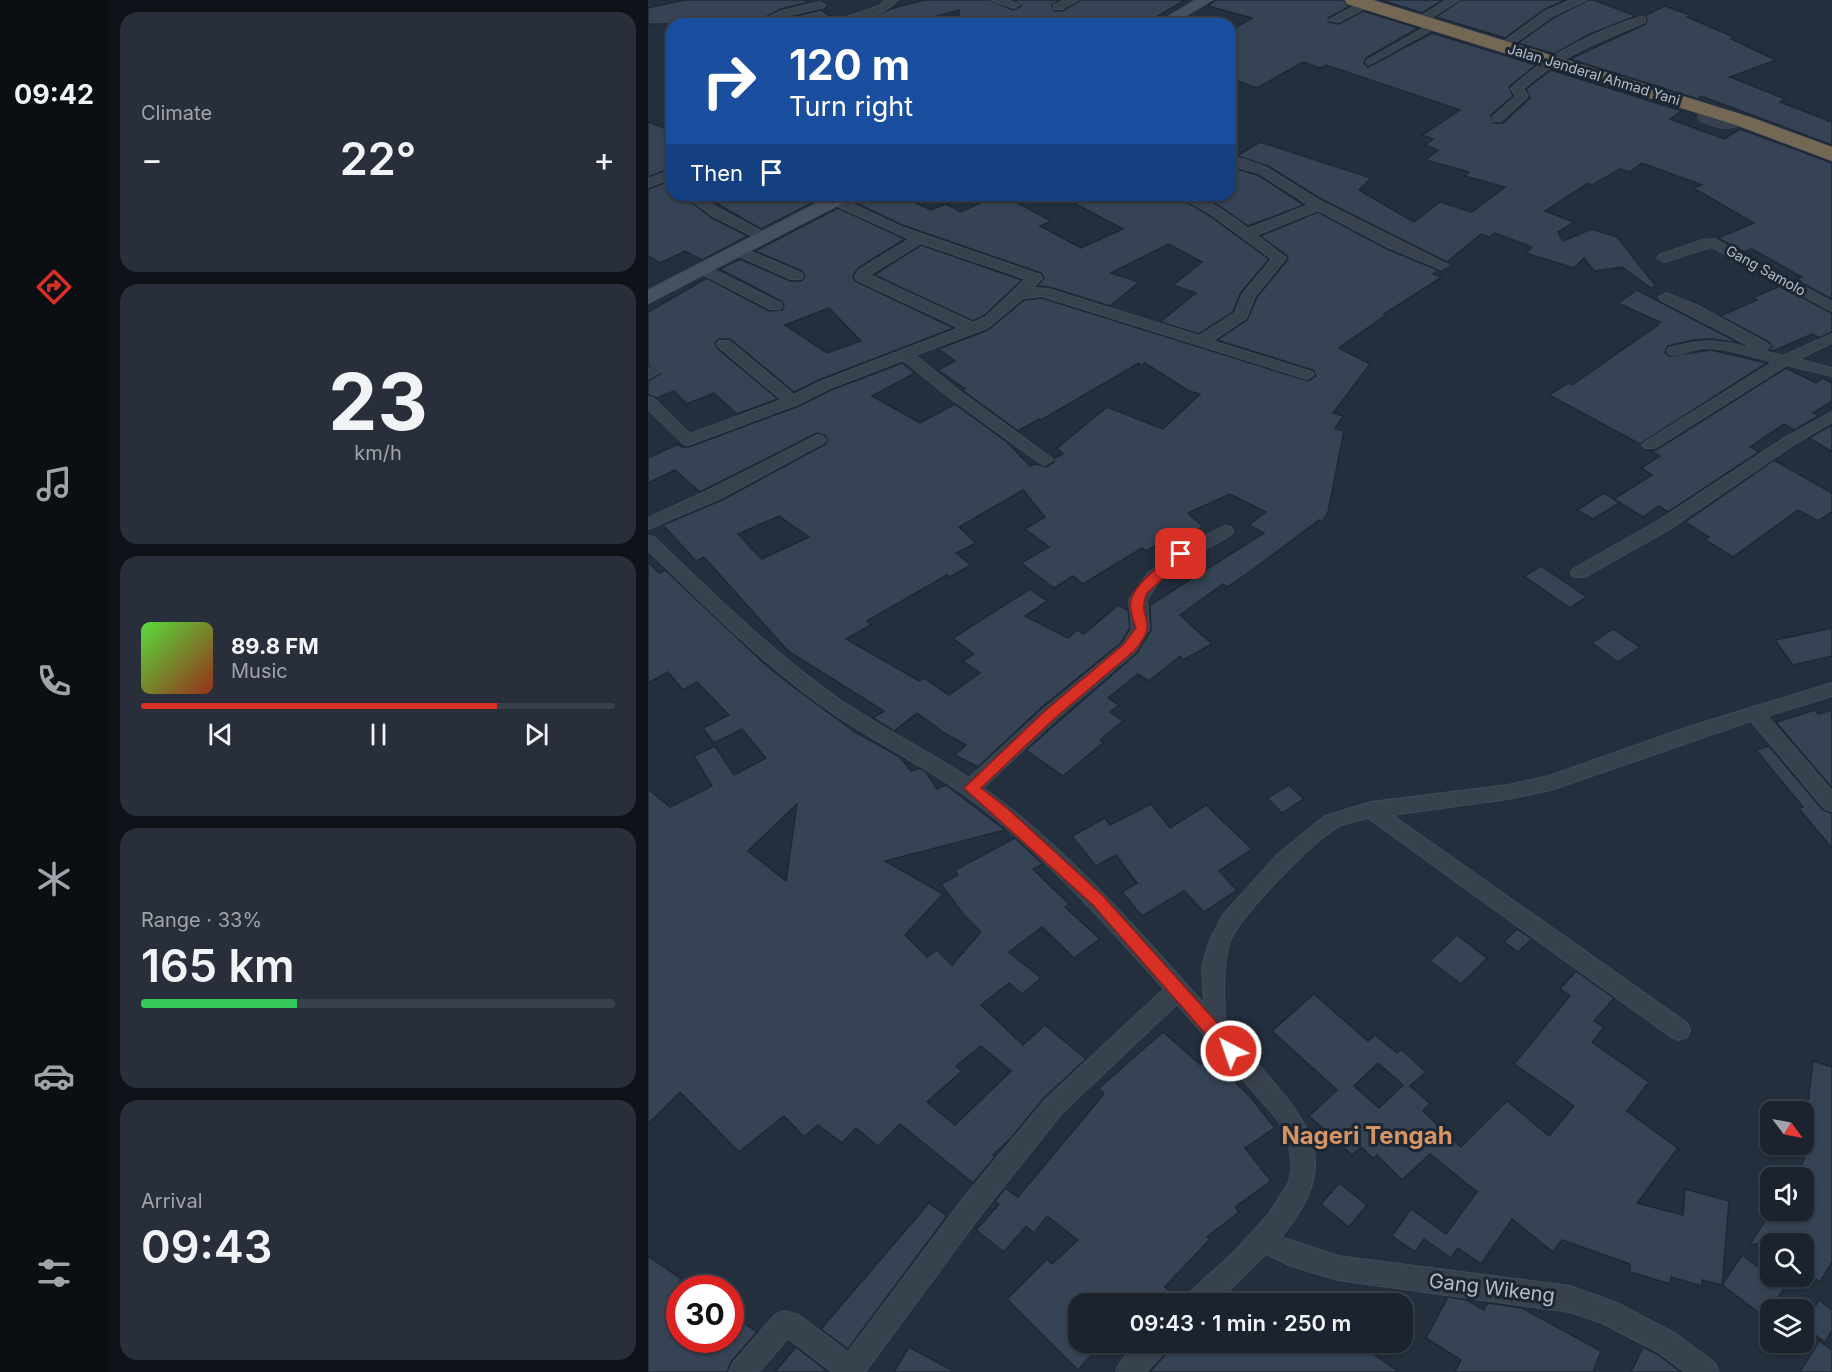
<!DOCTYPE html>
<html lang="en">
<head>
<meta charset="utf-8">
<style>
	:root { --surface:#1b232e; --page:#282f3a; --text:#f1f3f6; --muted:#a0a4aa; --line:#39404a; --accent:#d93025 }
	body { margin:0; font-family:Inter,sans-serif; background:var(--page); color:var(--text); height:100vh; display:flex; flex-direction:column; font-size:22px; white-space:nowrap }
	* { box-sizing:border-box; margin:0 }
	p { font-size:20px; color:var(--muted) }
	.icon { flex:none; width:33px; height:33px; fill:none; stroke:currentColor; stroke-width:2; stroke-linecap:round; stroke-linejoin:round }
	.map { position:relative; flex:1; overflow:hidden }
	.details { display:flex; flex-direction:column; gap:12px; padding:12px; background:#0f1319; width:540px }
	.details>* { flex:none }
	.guide { position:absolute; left:18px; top:18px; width:570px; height:183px; border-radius:18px; box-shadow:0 2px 4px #0004,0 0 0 2px var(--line); background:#1a4fa0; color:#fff; overflow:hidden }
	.needle { width:39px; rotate:122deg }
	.buttons { position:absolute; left:1112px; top:1101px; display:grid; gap:12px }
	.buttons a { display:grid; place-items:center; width:54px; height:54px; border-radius:12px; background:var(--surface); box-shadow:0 2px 4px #0004,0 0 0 2px var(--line); font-size:30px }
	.speed { position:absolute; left:18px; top:1275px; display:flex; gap:12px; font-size:30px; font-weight:700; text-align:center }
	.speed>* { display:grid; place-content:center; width:78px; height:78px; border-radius:50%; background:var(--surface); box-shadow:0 2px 4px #0004,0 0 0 2px var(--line); line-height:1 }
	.speed .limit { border:9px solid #d22; background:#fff; color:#111 }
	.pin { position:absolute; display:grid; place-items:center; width:51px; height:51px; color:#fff; margin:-26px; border-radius:12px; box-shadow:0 3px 9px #0006 }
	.me { position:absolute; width:66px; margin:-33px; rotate:319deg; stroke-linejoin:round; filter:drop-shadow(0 0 4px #0008) }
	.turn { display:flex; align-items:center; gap:21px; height:126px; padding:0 24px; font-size:27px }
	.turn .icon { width:78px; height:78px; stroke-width:2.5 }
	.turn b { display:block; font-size:42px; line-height:51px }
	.then { display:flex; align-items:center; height:57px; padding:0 24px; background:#0003; gap:12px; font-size:22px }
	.big { font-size:45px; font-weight:600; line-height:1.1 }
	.details .tile { flex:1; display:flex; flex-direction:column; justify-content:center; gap:9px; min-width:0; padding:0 21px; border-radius:18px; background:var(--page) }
	.details .dial { align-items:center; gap:0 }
	.dial b { font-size:78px; line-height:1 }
	.song { display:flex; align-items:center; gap:18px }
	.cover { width:72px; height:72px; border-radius:9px; background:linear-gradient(135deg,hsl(110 70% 55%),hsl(10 70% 35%)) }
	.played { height:6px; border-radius:3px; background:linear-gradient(90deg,var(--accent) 75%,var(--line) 75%) }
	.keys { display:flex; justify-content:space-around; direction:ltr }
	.heat { display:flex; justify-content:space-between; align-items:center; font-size:33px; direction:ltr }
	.charge { height:9px; border-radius:4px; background:linear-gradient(90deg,#34c759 33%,var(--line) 0) }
	.trip { position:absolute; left:420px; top:1293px; width:345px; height:60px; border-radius:18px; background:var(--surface); box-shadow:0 2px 4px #0004,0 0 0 2px var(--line); font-weight:600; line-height:60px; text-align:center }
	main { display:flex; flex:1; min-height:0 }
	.tabs { display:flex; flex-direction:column; width:108px; justify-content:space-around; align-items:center; background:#0b0e12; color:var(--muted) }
	.tabs .icon { width:42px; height:42px }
	.tabs .active { color:var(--accent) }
	.tabs b { font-size:27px; color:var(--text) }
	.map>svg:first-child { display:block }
	.building { fill:#364354; stroke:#1f2835; stroke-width:1.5; fill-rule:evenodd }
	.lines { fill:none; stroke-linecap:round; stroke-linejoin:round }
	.lane-casing { stroke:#414a57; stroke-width:7 }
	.street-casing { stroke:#414a57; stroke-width:2 }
	.secondary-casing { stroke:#414a57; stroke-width:1 }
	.highway-casing { stroke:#434c59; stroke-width:1 }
	.lane { stroke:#38414e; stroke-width:6 }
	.street { fill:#38414e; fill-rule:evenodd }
	.secondary { fill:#465061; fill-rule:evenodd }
	.highway { fill:#746855; fill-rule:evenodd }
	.route { fill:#d93025; stroke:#8d1f18; stroke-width:1.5 }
	.labels { text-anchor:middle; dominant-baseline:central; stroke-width:6; stroke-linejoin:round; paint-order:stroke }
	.far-street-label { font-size:14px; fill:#b4bcc9; stroke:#1d2633 }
	.near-street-label { font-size:20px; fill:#b4bcc9; stroke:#1d2633 }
	.near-quarter-label { font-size:24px; font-weight:bold; fill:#d59563; stroke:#1d2633 }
</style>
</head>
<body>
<main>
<nav class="tabs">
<b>09:42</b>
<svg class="icon active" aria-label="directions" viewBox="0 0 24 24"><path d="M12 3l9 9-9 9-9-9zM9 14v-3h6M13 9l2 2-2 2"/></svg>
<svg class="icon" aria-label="music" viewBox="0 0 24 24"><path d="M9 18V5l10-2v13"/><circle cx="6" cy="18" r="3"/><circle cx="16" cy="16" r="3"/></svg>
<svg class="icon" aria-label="phone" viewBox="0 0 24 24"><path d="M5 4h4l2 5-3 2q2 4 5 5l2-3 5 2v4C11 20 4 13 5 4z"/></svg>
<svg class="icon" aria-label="climate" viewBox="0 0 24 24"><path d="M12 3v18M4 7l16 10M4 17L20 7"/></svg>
<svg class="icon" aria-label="car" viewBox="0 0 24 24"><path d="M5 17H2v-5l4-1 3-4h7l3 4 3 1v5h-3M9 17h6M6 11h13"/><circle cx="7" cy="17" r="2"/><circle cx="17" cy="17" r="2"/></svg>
<svg class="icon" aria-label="filters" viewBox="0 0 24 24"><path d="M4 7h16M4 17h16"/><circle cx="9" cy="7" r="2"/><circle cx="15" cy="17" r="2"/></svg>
</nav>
<section class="details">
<div class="tile"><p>Climate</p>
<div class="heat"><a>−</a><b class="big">22°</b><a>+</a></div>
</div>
<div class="tile dial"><b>23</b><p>km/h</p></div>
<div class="tile">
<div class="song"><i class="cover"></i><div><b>89.8 FM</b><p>Music</p></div></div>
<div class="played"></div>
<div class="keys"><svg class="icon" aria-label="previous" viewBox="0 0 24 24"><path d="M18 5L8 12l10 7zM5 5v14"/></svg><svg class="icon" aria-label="pause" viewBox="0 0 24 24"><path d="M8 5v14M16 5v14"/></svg><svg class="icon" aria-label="next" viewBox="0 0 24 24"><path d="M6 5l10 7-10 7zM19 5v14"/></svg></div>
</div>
<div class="tile"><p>Range · 33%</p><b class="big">165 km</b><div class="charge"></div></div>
<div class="tile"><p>Arrival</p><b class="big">09:43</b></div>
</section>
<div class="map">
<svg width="1184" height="1372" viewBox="0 0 1184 1372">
	<rect width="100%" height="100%" fill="#242f3e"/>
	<!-- building -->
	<g class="building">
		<path d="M36,0H157L161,2L133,9L104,24H0V8Z"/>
		<path d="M276,0H341L365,10L373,6L365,0H412L404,5L406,11H415L432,0H537L500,22L485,18L474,24H455L429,17L431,24H311V10L260,24H209L242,9Z"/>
		<path d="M567,0H695L701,7L680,18L681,22L691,24L715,11L770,28L718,58L716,63L720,67L784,33L888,65L861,87L865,96L843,115L845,123H855L882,98L878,89L903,70L1034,111L1022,119L1076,139L1092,129L1184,163V299L1148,280L1154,277L1104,249L1096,252L1070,238L1106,223L1045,188L1054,185L994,163L982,172L972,169L944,185L940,183L897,211L926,222L910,232L915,241L944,229L969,237L1007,285L1004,289L974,267L946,271L936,258L926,268L878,253L884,247L847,233L841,237L833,234L799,262L673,199L620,166L589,156L612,142L723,178L711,190L766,222L792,202L824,212L857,187L817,176L821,172L778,160L790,150L777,145L785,139L774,135L812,110L678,65L672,68L655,62L609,88L582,78V31L604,18L560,6Z"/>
		<path d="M733,0H795L774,13Z"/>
		<path d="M813,0H918L897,9L857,38L788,17Z"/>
		<path d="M940,0H946L988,16L942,34L906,54L870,43L907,17Z"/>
		<path d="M1017,6L1042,15L1039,17L1086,37L1083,39L1128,60L1082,77L1137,99L1132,102L1184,122V145L1053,96L1050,99L922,59L998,24L999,18L996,16Z"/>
		<path d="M173,10L186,19L176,24H128L143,17Z"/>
		<path d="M0,122L24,131V168L0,177Z"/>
		<path d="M582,167L610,175L656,205L600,226L568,204L546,195H582Z"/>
		<path d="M24,180V195H34L64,218L100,236L54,260L37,251L12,263L0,256V189Z"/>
		<path d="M54,195H179L113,229Z"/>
		<path d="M208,195H251L283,210L298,204L313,212L349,195H355L403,221L392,226L433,248L475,229L426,203L443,195H527L562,216L621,259L592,294L585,312L551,334L512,322L548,293L525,285L554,262L521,244L463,273L491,282L462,306L401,287L389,286L396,278L393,273L254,225L204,201Z"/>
		<path d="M190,208L257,239L210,268L205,276L207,281L306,328L171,380L146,392L82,339H71L67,343L70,349L130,399L89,414L66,393L39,404L26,391L9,398L0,395V381L12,374L0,366V312L59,278L121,311L134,310L136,305L133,301L72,269L92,259L142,281H153L157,277L154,271L107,251ZM181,308L213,341L179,353L137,325Z"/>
		<path d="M670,212L739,249L790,270L785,274L794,277L736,314L738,315L692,347L691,348L722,364L685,413L695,416L687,429L696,431L680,512L675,521L671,520L596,576L579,587L575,584L532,615L564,644L535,660L532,656L501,681L490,674L460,698L471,705L462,712L475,721L452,740L456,742L415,776L378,750L489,653L503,630L502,605L616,533L601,525L618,512L582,494L540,513L555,527L535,536L530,533L498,551L494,548L435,584L425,576L406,588L373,563L401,547L377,529L397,517L375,490L311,527L328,543L308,553L323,565L302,577L299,575L219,621L223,625L198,639L271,681L276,678L301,695L332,673L315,661L326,654L305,638L382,589L399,601L377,616L420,638L429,630L436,634L470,605L480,610L482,628L473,643L394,707L330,767L307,755L318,745L298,734L269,713L246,731L225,718L236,711L140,651L56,557L48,561L15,525L74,500L176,445L180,440L176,435L169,433L52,492L27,470L0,483V458L30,444L33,447H41L151,406L183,390L254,363L267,373L224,396L272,423L307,404L359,442L382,466L389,464L398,467L406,462V458L415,454L409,448L459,407L515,429L552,394L541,391L497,363L493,366L491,363L393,420L391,419L370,431L314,390L317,389L290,370L307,361L290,349L340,330L376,300L394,298L660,381L668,376L665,370L569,340L599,320L609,297L640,259L639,256L612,236ZM131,516L161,537L114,559L90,534Z"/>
		<path d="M273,245L374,280L337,315L325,321L226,275Z"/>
		<path d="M1132,286L1184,313V332L1171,338L1164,334L1125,351L1121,350L1124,347L1121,342L1072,316L1109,300L1104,298Z"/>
		<path d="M989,290L1091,343L1064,339L1045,340L1020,346L1017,352L1021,356L1063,350L1119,363L992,444L901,395L920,383L924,385L1010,325L1012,322L970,303Z"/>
		<path d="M1138,368L1168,383L1175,378L1184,383V401L1165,413L1171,416L1146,430L1136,424L1102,447L1111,452L1020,512L1011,506L995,517L966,499L1004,475L993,468L1012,456L1002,450H1008Z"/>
		<path d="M1184,425V452L1161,438Z"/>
		<path d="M1126,460L1184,493V512L1170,521L1150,510L1085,557L1057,540L1061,537L1037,522Z"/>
		<path d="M956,493L971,503L945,519L929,510Z"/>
		<path d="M0,562L11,573L17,570L120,667L151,691L207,732L252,757L263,771L272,768L278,772L289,789L298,785L357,830L237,861L295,894L257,935L279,957L289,950L304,965L333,932L315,914L293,884L310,875L307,870L367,838L395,864L385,869L421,904L417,907L452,939L426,958L394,927L361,952L393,978L374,994L361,983L333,1005L375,1045L397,1025L438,1059L396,1098L363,1138L345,1155L347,1157L325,1183L252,1124L230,1146L208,1128L194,1143L170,1125L156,1137L136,1116L91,1152L32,1092L0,1124V789L22,807L64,786L46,756L67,746L86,775L118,758L94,729L66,743L55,728L81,715L49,682L35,690L20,672L0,683ZM149,804L138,881L100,851ZM333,1046L363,1071L307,1125L279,1102L314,1071L308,1066Z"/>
		<path d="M893,566L939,597L922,608L876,576Z"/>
		<path d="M1184,628V656L1145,665L1127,640Z"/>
		<path d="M965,629L992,647L970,662L944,643Z"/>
		<path d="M1167,710L1170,714L1184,710V788L1128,722Z"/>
		<path d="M1121,746L1175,810L1184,813V848L1151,809L1155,807L1108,750Z"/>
		<path d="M641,785L656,799L634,813L619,798Z"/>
		<path d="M503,804L522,828L558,805L604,849L571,871L589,890L556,912L536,891L494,916L474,892L489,883L468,855L448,866L424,836L457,818L462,825Z"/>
		<path d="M869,929L884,939L870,952L856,942Z"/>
		<path d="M809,935L839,958L813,984L782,961Z"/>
		<path d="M928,971L966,998L946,1021L956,1027L944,1042L1001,1082L979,1111L1030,1148L989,1203L1035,1215L1037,1189L1081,1201L1074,1285L1054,1280V1286L1023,1277L1022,1284L982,1272V1264L914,1240L905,1252L864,1219L833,1264L810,1248L803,1258L776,1239L767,1252L744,1236L763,1209L798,1234L829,1192L782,1154L754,1180L729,1155L725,1158L713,1147L704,1155L661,1116L689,1090L624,1031L666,994L720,1041L727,1035L749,1053L753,1049L778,1072L762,1086L782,1103L775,1111L813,1147L859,1101L901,1136L926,1106L866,1064L922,996L912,989ZM730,1063L755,1085L731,1108L706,1086Z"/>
		<path d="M515,1032L552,1064L562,1056L604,1099L627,1128L597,1148L623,1181L587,1207L591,1212L559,1237L562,1239L517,1287L523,1292L512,1304H430V1342H455L430,1370L359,1299L399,1259L404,1264L430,1240L399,1216L386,1233L378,1226L356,1252L328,1230L351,1204L347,1201L357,1188L370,1197L456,1094L451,1088Z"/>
		<path d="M1165,1061L1184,1067V1262L1172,1282L1155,1270V1244H1102L1124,1210H1155V1178H1150L1164,1131L1157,1129Z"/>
		<path d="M691,1183L719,1205L701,1227L673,1204Z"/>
		<path d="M281,1203L299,1216L200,1349L173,1329Z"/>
		<path d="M1094,1255L1137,1287L1117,1317L1074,1285Z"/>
		<path d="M0,1256L32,1278V1340H82V1314L109,1332L83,1362L79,1372H0Z"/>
		<path d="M800,1297L819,1300L836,1310L840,1303L874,1308L953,1351L945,1372H807L813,1360L778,1338Z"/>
		<path d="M1171,1300L1184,1310V1331L1177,1342L1155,1326Z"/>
		<path d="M1171,1341L1184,1350V1372H1152Z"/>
		<path d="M523,1342H708L751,1372H502L519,1353Z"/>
		<path d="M148,1347L180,1372H127Z"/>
		<path d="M261,1347L307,1372H246Z"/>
		<path d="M995,1347L1009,1354L1033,1372H983Z"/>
	</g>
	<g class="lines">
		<!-- lane casing -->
		<g class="lane-casing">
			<g id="lane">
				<path d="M721,62L787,25"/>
				<path d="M1056,108L1053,111V118C1068,125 1080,129 1095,121"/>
			</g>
		</g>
		<!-- street casing -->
		<g class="street-casing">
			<g id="street">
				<path d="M238,0H249C234,18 200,24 178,24L231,6Z"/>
				<path d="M343,0H359L371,5L366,8Z"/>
				<path d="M417,0H430L414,9H406V5Z"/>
				<path d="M799,0H811L776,22L767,20Z"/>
				<path d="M924,0H938L906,15L859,48L855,49L850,46L898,11Z"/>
				<path d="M717,1L722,4L721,6L690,22L681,20Z"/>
				<path d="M172,2L177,5L176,7L142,15L123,24H106L134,11Z"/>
				<path d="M993,17L997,18V22C956,39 907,58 875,89L880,96L853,121H845V117L868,96L863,89L865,87C894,58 954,28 993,17Z"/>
				<path d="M582,157L597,160L619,168L672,201L800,265L793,269L740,247L670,210L608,235L638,258L607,296L598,318L564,341L664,372L666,375L659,379L394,296L375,298L339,328L267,355L307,388L402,457L405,460L397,465L392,463L297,394L255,360L182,388L150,404L40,445L35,443L0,409V397L5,398L42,434L134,400L71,347L69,344L71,341H81L146,395L172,382L312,328L209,280L207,277L211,270L262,239L183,203L181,200L187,196L253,227L392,275L394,278L384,288L400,289L551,336L587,313L594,295L624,259L563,214L529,195C557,195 578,213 600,229L661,205L611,173L582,165ZM273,243L378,279L338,317L325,323L221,275Z"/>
				<path d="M24,170V178L0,187V179Z"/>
				<path d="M36,195H50L73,210L124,237L118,241L113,240L65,216Z"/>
				<path d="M1066,239L1184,302V311L1064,247L1016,262L1009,258L1011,255L1055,240Z"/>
				<path d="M92,247L153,273L155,276L153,279H143L87,254L86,251L87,248Z"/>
				<path d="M56,265L132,303L134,306L132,309H122L51,272L49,269Z"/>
				<path d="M1018,293L1050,306L1120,344L1122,347L1116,351L1135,356L1184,334V343L1150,359L1184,368V376L1139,365L1007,448H997L994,445L997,442L1125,362C1102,356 1077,347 1054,348C1043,349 1032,357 1021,354L1019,351L1021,348C1059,338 1070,340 1108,349L1013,300L1011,297Z"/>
				<path d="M0,368L10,373L0,379Z"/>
				<path d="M1184,412V422L1145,445L1022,529L937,577H925L923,573L925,569L1010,521L1135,439Z"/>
				<path d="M170,435L175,437L178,440L175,443L73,498L0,529V518L61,490Z"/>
				<path d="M577,526L583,527L585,531L583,535L533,563L511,581L499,600L501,629L487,652L408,719L335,788C415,844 492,932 556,1004L554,966L562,940L575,915L630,854L677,816L723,802L860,785L901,776L1037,728L1184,683V696L1119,716L1184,791V811L1177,809L1103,721L903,790L860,799L744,815L1039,1023L1042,1030L1039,1037L1031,1040L1023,1037L720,818C711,821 698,822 690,827C664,842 595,913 583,939C575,957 574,1010 580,1029C583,1039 599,1052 606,1060C661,1122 697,1161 633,1237L690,1256L922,1286L969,1303L1028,1334L1067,1363L1071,1372H1037L1010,1352L954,1323L922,1312L690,1280L643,1266L618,1254L567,1304H536L539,1295L587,1251L621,1214L641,1182L644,1167L641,1146L631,1121L529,1004L414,1113L332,1216L217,1372H184L140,1338L111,1372H81L85,1363L127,1315L136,1311L151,1315L200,1352L314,1200L398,1099L516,989C458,924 398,857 329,804C281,767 225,742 176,707C112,661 56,605 0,550V536L6,537C64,593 122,650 188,697C231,727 278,750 321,778L396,709L475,644L484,629L481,600L500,573L534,548Z"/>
				<path d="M490,1342H521L517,1351L498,1372H468L472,1363Z"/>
			</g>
		</g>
		<!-- secondary casing -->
		<g class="secondary-casing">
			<g id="secondary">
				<path d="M547,0H565L525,24H507Z"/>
				<path d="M184,195H206L203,199L0,304V290Z"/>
			</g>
		</g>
		<!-- highway casing -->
		<g class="highway-casing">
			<path id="highway" d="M697,0H725L1102,117L1184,147V161L1088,125L699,4Z"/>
		</g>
		<!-- lane -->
		<use href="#lane" class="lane"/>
		<!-- street -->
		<use href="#street" class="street"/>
		<!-- secondary -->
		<use href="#secondary" class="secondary"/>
		<!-- highway -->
		<use href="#highway" class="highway"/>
	</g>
	<!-- route -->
	<path class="route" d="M533,550L539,554L538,557L499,593C487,620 514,619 486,651L407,718L333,788L360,809L455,896L589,1045L592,1051L589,1056L583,1058L577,1056L445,905L316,788L397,711L476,644L488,628C485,620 481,609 483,600C487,583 516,563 529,551Z"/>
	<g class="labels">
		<!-- far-street labels -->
		<g class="far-street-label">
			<text transform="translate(946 74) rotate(17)">Jalan Jenderal Ahmad Yani</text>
			<text transform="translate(1118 270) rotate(29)">Gang Samolo</text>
		</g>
		<!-- near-street labels -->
		<g class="near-street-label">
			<text transform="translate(844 1288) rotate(7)">Gang Wikeng</text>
		</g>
		<!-- near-quarter labels -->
		<g class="near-quarter-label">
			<text x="719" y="1135">Nageri Tengah</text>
		</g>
	</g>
</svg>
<div class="buttons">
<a><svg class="needle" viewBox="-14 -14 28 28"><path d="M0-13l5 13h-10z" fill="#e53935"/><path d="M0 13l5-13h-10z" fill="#a0a4aa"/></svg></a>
<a><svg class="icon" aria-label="sound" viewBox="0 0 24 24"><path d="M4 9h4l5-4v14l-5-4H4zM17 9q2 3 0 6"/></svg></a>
<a><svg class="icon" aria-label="search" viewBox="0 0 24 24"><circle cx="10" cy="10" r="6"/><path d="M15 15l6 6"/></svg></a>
<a><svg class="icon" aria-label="layers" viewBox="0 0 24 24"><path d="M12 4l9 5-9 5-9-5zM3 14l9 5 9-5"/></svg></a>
</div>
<div class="speed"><div class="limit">30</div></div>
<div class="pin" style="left:533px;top:554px;background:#d93025"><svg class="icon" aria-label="arrive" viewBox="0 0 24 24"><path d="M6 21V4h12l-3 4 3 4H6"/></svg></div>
<svg class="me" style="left:583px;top:1051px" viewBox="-20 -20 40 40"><circle r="17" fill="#d93025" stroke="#fff" stroke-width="3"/><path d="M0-11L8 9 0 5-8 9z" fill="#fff"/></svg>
<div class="trip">09:43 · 1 min · 250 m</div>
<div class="guide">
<div class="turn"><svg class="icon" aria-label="right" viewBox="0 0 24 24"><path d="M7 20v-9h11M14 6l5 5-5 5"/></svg><div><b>120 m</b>Turn right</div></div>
<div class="then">Then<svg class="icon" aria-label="arrive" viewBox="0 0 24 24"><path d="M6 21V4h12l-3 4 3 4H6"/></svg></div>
</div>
</div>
</main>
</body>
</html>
